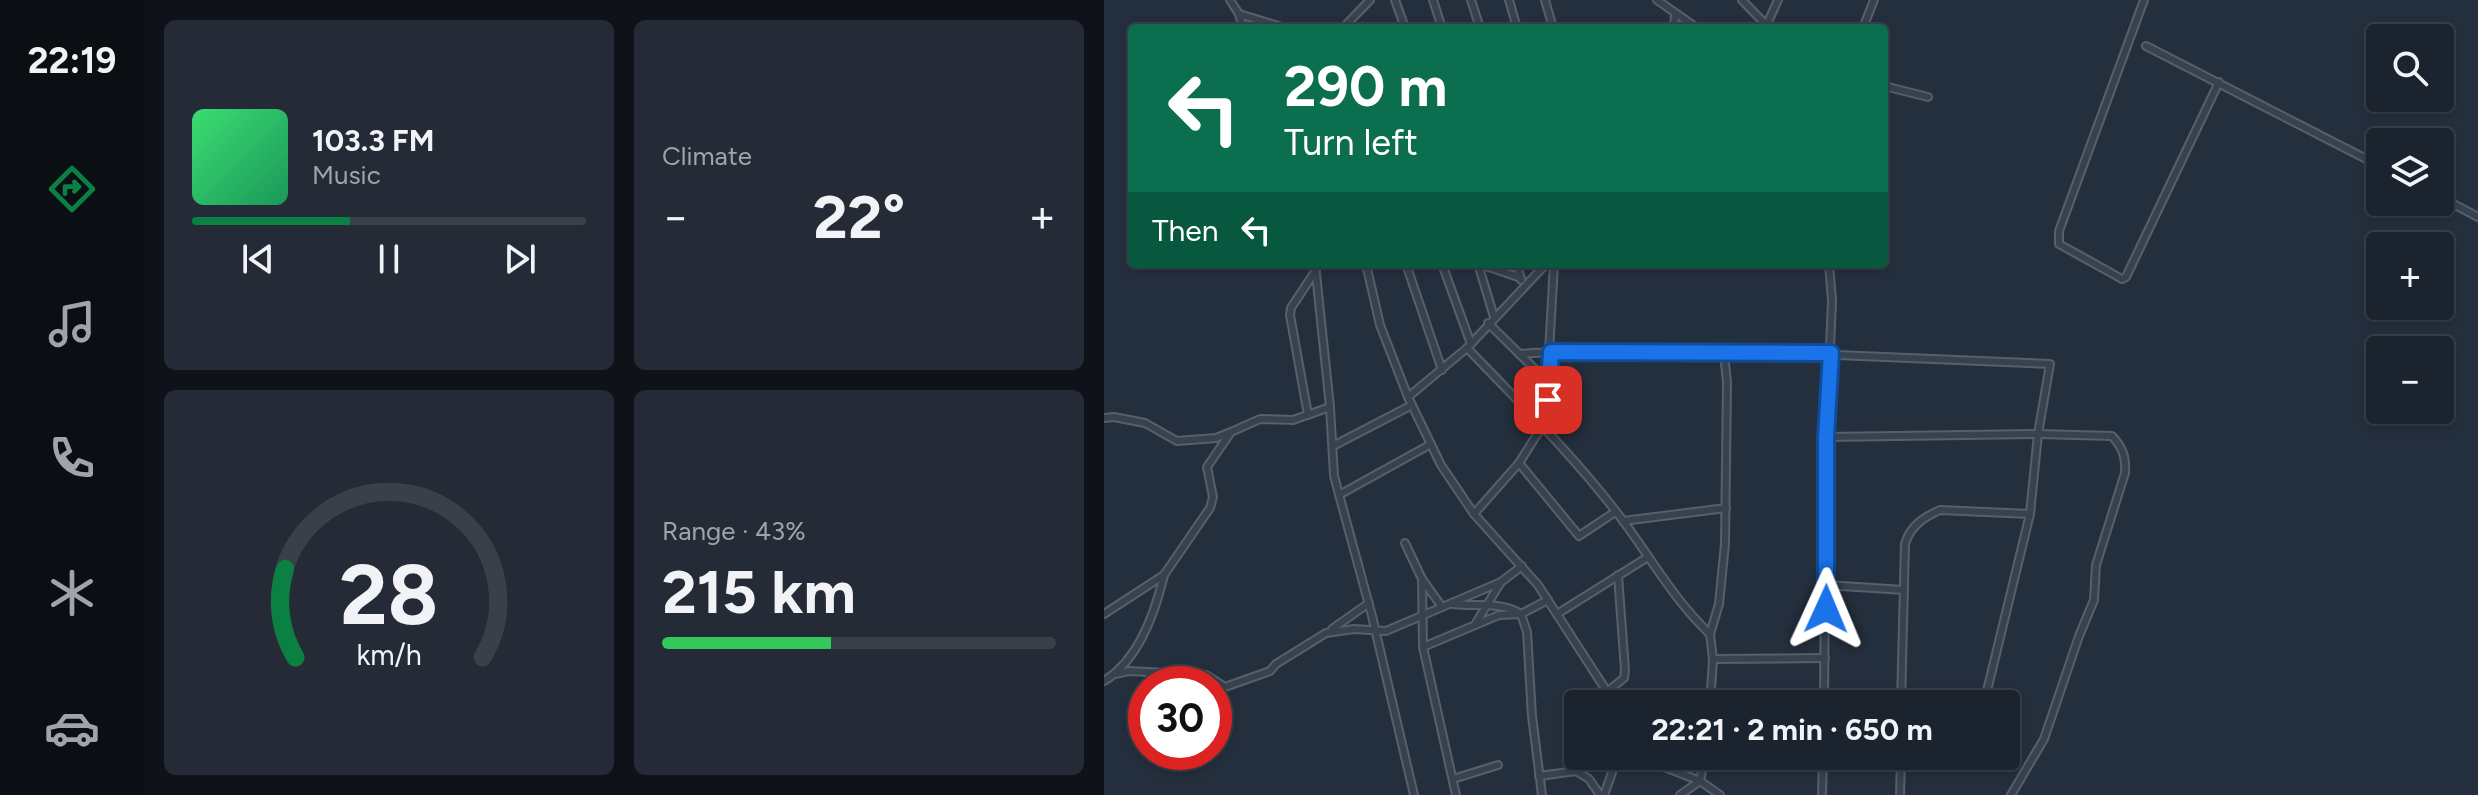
<!DOCTYPE html>
<html lang="en">
<head>
<meta charset="utf-8">
<style>
	:root { --surface:#1b232e; --page:#242b36; --text:#f1f3f6; --muted:#a0a4aa; --line:#39404a; --accent:#0b8043 }
	body { margin:0; font-family:Figtree,sans-serif; background:var(--page); color:var(--text); height:100vh; display:flex; flex-direction:column; font-size:30px; white-space:nowrap }
	* { box-sizing:border-box; margin:0 }
	p { font-size:26px; color:var(--muted) }
	.icon { flex:none; width:44px; height:44px; fill:none; stroke:currentColor; stroke-width:2; stroke-linecap:round; stroke-linejoin:round }
	.map { position:relative; flex:1; overflow:hidden }
	.side { display:flex; flex-direction:column; gap:20px; padding:20px; background:#0f1319; width:960px }
	.side>* { flex:none }
	.guide { position:absolute; left:24px; top:24px; width:760px; height:244px; border-radius:8px; box-shadow:0 4px 12px #0003,0 0 0 2px var(--line); background:#0b6e4f; color:#fff; overflow:hidden }
	.controls { position:absolute; left:1262px; top:24px; display:grid; gap:16px }
	.controls a { display:grid; place-items:center; width:88px; height:88px; border-radius:8px; background:var(--surface); box-shadow:0 4px 12px #0003,0 0 0 2px var(--line); font-size:40px }
	.speed { position:absolute; left:24px; top:666px; display:flex; gap:16px; font-size:40px; font-weight:700; text-align:center }
	.speed>* { display:grid; place-content:center; width:104px; height:104px; border-radius:50%; background:var(--surface); box-shadow:0 4px 12px #0003,0 0 0 2px var(--line); line-height:1 }
	.speed .limit { border:12px solid #d22; background:#fff; color:#111 }
	.pin { position:absolute; display:grid; place-items:center; width:68px; height:68px; color:#fff; margin:-34px; border-radius:16px; box-shadow:0 4px 12px #0006 }
	.me { position:absolute; width:88px; margin:-44px; rotate:1deg; stroke-linejoin:round; filter:drop-shadow(0 0 6px #0008) }
	.turn { display:flex; align-items:center; gap:28px; height:168px; padding:0 24px; font-size:36px }
	.turn .icon { width:104px; height:104px; stroke-width:2.5 }
	.turn b { display:block; font-size:56px; line-height:68px }
	.then { display:flex; align-items:center; height:76px; padding:0 24px; background:#0003; gap:16px; font-size:30px }
	.big { font-size:60px; font-weight:700; line-height:1.1 }
	.side .card { flex:1; display:flex; flex-direction:column; justify-content:center; gap:12px; min-width:0; padding:0 28px; border-radius:12px; background:var(--page) }
	.side .dial { align-items:center; gap:0 }
	.dial svg { height:208px; overflow:visible; fill:none; stroke:var(--line); stroke-width:7; stroke-linecap:round; text-anchor:middle }
	.dial text { fill:var(--text); stroke:none }
	.song { display:flex; align-items:center; gap:24px }
	.cover { width:96px; height:96px; border-radius:12px; background:linear-gradient(135deg,hsl(140 70% 55%),hsl(150 70% 35%)) }
	.played { height:8px; border-radius:4px; background:linear-gradient(90deg,var(--accent) 40%,var(--line) 40%) }
	.keys { display:flex; justify-content:space-around; direction:ltr }
	.heat { display:flex; justify-content:space-between; align-items:center; font-size:44px; direction:ltr }
	.charge { height:12px; border-radius:6px; background:linear-gradient(90deg,#34c759 43%,var(--line) 0) }
	.side .tiles { flex:1; display:grid; gap:20px; grid-template-columns:repeat(2,1fr) }
	.trip { position:absolute; left:460px; top:690px; width:456px; height:80px; border-radius:8px; background:var(--surface); box-shadow:0 4px 12px #0003,0 0 0 2px var(--line); font-weight:700; line-height:80px; text-align:center }
	main { display:flex; flex:1; min-height:0 }
	.dock { display:flex; flex-direction:column; width:144px; justify-content:space-around; align-items:center; background:#0b0e12; color:var(--muted) }
	.dock .icon { width:56px; height:56px }
	.dock .current { color:var(--accent) }
	.dock b { font-size:36px; color:var(--text) }
	.map>svg:first-child { display:block }
	.lines { fill:none; stroke-linecap:round; stroke-linejoin:round }
	.minor-casing { stroke:#565f6c; stroke-width:10 }
	.minor { stroke:#38414e; stroke-width:6 }
	.route-casing { stroke:#114b97; stroke-width:20 }
	.route { stroke:#1a73e8; stroke-width:14 }
</style>
</head>
<body>
<main>
<nav class="dock">
<b>22:19</b>
<svg class="icon current" aria-label="directions" viewBox="0 0 24 24"><path d="M12 3l9 9-9 9-9-9zM9 14v-3h6M13 9l2 2-2 2"/></svg>
<svg class="icon" aria-label="music" viewBox="0 0 24 24"><path d="M9 18V5l10-2v13"/><circle cx="6" cy="18" r="3"/><circle cx="16" cy="16" r="3"/></svg>
<svg class="icon" aria-label="phone" viewBox="0 0 24 24"><path d="M5 4h4l2 5-3 2q2 4 5 5l2-3 5 2v4C11 20 4 13 5 4z"/></svg>
<svg class="icon" aria-label="climate" viewBox="0 0 24 24"><path d="M12 3v18M4 7l16 10M4 17L20 7"/></svg>
<svg class="icon" aria-label="car" viewBox="0 0 24 24"><path d="M5 17H2v-5l4-1 3-4h7l3 4 3 1v5h-3M9 17h6M6 11h13"/><circle cx="7" cy="17" r="2"/><circle cx="17" cy="17" r="2"/></svg>
</nav>
<section class="side">
<div class="tiles">
<div class="card">
<div class="song"><i class="cover"></i><div><b>103.3 FM</b><p>Music</p></div></div>
<div class="played"></div>
<div class="keys"><svg class="icon" aria-label="previous" viewBox="0 0 24 24"><path d="M18 5L8 12l10 7zM5 5v14"/></svg><svg class="icon" aria-label="pause" viewBox="0 0 24 24"><path d="M8 5v14M16 5v14"/></svg><svg class="icon" aria-label="next" viewBox="0 0 24 24"><path d="M6 5l10 7-10 7zM19 5v14"/></svg></div>
</div>
<div class="card"><p>Climate</p>
<div class="heat"><a>−</a><b class="big">22°</b><a>+</a></div>
</div>
<div class="card dial"><svg viewBox="0 0 100 80">
<path d="M14 69A42 42 0 1 1 86 69"/>
<path d="M14 69A42 42 0 0 1 10 35" stroke="#0b8043"/>
<text x="50" y="56" font-size="32" font-weight="700">28</text>
<text x="50" y="72" font-size="11">km/h</text>
</svg></div>
<div class="card"><p>Range · 43%</p><b class="big">215 km</b><div class="charge"></div></div>
</div>
</section>
<div class="map">
<svg width="1374" height="795" viewBox="0 0 1374 795">
	<rect width="100%" height="100%" fill="#242f3e"/>
	<g class="lines">
		<!-- minor casing -->
		<g class="minor-casing">
			<g id="minor">
				<path d="M126,0L135,14L139,28"/>
				<path d="M291,0L301,28"/>
				<path d="M329,0L338,28"/>
				<path d="M367,0L376,28"/>
				<path d="M405,0L413,28"/>
				<path d="M441,0L449,28"/>
				<path d="M553,0L593,28"/>
				<path d="M638,0L665,28"/>
				<path d="M1040,0L955,231V244L1018,279L1022,277L1115,82"/>
				<path d="M135,14L181,28"/>
				<path d="M663,24L674,0"/>
				<path d="M239,28L266,0"/>
				<path d="M570,28L571,14"/>
				<path d="M759,28L770,0"/>
				<path d="M1042,46L1276,166"/>
				<path d="M780,86L824,97"/>
				<path d="M1336,197L1374,217"/>
				<path d="M211,264L226,407L230,476L268,616L310,795"/>
				<path d="M262,264L276,325L304,397L337,465L370,514L434,585L511,704"/>
				<path d="M302,264L338,370"/>
				<path d="M338,264L367,344"/>
				<path d="M374,264L390,317"/>
				<path d="M376,264L417,278"/>
				<path d="M413,264L417,280"/>
				<path d="M384,323L445,383"/>
				<path d="M363,348C417,404 473,459 520,522C548,560 571,601 606,634"/>
				<path d="M415,354C498,348 580,356 663,352L946,364L934,434L926,514L881,699L876,704"/>
				<path d="M304,397L363,348L442,264"/>
				<path d="M204,415L186,315L187,308L212,270"/>
				<path d="M0,418L10,417L41,423L73,441L112,438L127,432"/>
				<path d="M722,437L934,434L1008,436C1019,448 1022,457 1021,473L992,565L990,600L975,636L940,739L907,795"/>
				<path d="M229,446L308,405"/>
				<path d="M415,463L475,536L511,512"/>
				<path d="M235,495L327,444"/>
				<path d="M370,514L415,463L441,422L450,264"/>
				<path d="M519,521L622,508"/>
				<path d="M301,543L318,579L338,607"/>
				<path d="M318,579L319,647L352,795"/>
				<path d="M722,585L800,590"/>
				<path d="M349,604C374,607 396,601 417,614L423,632L428,716L438,795"/>
				<path d="M0,614L60,575L106,508L109,497L103,467L127,432L156,419L189,420L226,407"/>
				<path d="M453,614L544,557"/>
				<path d="M372,623L397,582"/>
				<path d="M228,629L265,603"/>
				<path d="M319,647L395,615L417,614L444,600"/>
				<path d="M609,659L721,658"/>
				<path d="M12,674L25,671L102,675L121,687L166,671L172,664L222,633L250,629L282,631L397,582L418,566"/>
				<path d="M0,681C35,660 51,613 60,575"/>
				<path d="M503,692L520,678L521,670L514,575"/>
				<path d="M606,704L609,659L606,634L615,604L621,544L623,382L620,354"/>
				<path d="M720,704L722,437L728,301L725,264"/>
				<path d="M797,704L801,544C806,526 820,517 836,510L926,514"/>
				<path d="M548,756L558,766L596,781L616,795"/>
				<path d="M435,776L472,771L485,779L496,795"/>
				<path d="M349,779L394,765"/>
				<path d="M500,795L514,756"/>
				<path d="M576,795L596,781L601,756"/>
				<path d="M718,795L719,756"/>
				<path d="M796,795L797,756"/>
			</g>
		</g>
		<!-- minor -->
		<use href="#minor" class="minor"/>
	</g>
	<g class="lines">
		<!-- route casing -->
		<g class="route-casing">
			<path id="route" d="M444,400L447,352L727,353L722,437V609"/>
		</g>
		<!-- route -->
		<use href="#route" class="route"/>
	</g>
</svg>
<div class="controls">
<a><svg class="icon" aria-label="search" viewBox="0 0 24 24"><circle cx="10" cy="10" r="6"/><path d="M15 15l6 6"/></svg></a>
<a><svg class="icon" aria-label="layers" viewBox="0 0 24 24"><path d="M12 4l9 5-9 5-9-5zM3 14l9 5 9-5"/></svg></a>
<a>+</a>
<a>−</a>
</div>
<div class="speed"><div class="limit">30</div></div>
<div class="pin" style="left:444px;top:400px;background:#d93025"><svg class="icon" aria-label="arrive" viewBox="0 0 24 24"><path d="M6 21V4h12l-3 4 3 4H6"/></svg></div>
<svg class="me" style="left:722px;top:609px" viewBox="-20 -20 40 40"><path d="M0-17L14 15 0 8-14 15z" fill="#1a73e8" stroke="#fff" stroke-width="4"/></svg>
<div class="trip">22:21 · 2 min · 650 m</div>
<div class="guide">
<div class="turn"><svg class="icon" aria-label="left" viewBox="0 0 24 24"><path d="M17 20v-9H6M10 6l-5 5 5 5"/></svg><div><b>290 m</b>Turn left</div></div>
<div class="then">Then<svg class="icon" aria-label="left" viewBox="0 0 24 24"><path d="M17 20v-9H6M10 6l-5 5 5 5"/></svg></div>
</div>
</div>
</main>
</body>
</html>
